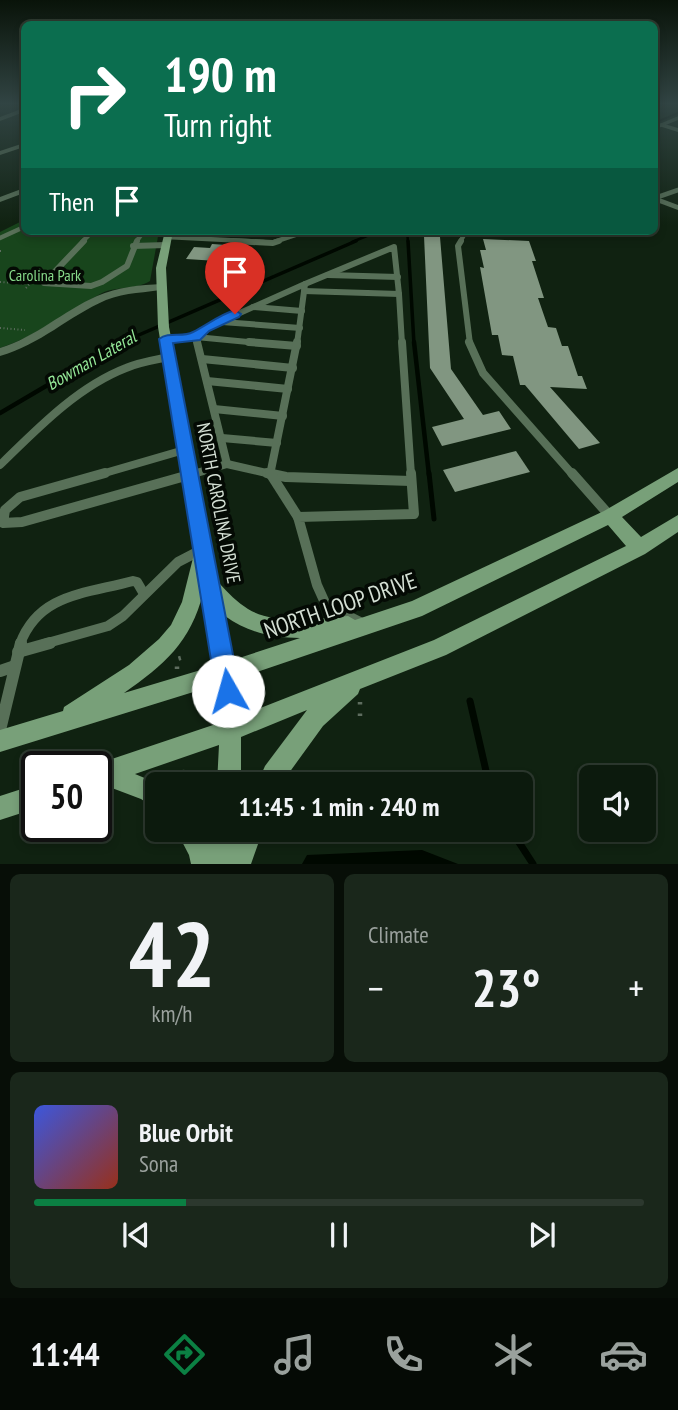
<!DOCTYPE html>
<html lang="en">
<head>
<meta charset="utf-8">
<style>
	:root { --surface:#0c1a0d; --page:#1a271b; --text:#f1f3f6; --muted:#9aa19d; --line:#2c382e; --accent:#0b8043 }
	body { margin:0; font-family:"PT Sans Narrow",sans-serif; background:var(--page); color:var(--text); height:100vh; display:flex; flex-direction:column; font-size:26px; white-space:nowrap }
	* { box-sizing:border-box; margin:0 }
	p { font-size:23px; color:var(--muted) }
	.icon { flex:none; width:38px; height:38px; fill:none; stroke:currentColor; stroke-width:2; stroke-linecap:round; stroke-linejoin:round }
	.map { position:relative; height:864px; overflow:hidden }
	.panel { display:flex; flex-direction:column; gap:10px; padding:10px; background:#070e07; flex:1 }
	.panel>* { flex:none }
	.guide { position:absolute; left:21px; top:21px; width:637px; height:214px; border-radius:10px; box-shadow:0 4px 10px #0003,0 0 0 2px var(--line); background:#0b6e4f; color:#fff; overflow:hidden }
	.controls { position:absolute; left:579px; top:765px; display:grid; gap:14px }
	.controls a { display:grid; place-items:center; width:77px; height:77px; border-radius:10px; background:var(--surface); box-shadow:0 4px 10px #0003,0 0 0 2px var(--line); font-size:35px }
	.speed { position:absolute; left:21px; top:751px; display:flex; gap:14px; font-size:35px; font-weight:700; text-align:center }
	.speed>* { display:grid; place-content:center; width:91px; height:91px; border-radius:50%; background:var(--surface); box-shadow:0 4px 10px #0003,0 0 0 2px var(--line); line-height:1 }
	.speed .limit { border:4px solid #111; border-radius:10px; background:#fff; color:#111 }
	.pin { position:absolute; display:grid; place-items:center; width:60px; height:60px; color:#fff; margin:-72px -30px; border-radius:50% 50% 50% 0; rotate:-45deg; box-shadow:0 0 7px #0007 }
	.pin .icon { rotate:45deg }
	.me { position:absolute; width:77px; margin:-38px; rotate:353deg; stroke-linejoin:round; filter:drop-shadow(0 0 5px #0008) }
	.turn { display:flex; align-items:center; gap:24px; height:147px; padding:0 28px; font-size:32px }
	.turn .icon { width:91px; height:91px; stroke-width:2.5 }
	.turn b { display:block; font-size:49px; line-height:60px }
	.then { display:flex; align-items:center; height:66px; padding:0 28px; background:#0003; gap:14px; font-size:26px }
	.big { font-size:52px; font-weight:700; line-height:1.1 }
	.panel .widget { flex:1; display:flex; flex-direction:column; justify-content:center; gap:10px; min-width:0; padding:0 24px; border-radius:10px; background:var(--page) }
	.panel .dial { align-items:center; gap:0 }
	.dial b { font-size:91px; line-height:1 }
	.song { display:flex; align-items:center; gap:21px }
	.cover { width:84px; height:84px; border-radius:10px; background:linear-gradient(135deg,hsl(230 70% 55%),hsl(10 70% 35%)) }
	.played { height:7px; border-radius:4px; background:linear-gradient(90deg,var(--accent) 25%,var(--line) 25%) }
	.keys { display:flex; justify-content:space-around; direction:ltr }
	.heat { display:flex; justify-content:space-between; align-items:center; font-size:38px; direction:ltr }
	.panel .tiles { flex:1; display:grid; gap:10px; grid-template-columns:1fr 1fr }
	.widget:last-child { grid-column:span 2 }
	.trip { position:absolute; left:145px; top:772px; width:388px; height:70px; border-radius:10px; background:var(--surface); box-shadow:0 4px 10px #0003,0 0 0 2px var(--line); font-weight:700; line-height:70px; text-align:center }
	.menu { display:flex; height:112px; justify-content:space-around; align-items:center; background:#050a05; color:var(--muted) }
	.menu .icon { width:49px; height:49px }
	.menu .active { color:var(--accent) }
	.menu b { font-size:32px; color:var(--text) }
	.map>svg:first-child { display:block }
	.green { fill:#18451c }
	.water { fill:#000800 }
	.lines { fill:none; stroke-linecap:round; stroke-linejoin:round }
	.stream-far5 { stroke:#000800; stroke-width:2 }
	.stream-far4 { stroke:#000800; stroke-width:2.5 }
	.stream-far3 { stroke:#000800; stroke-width:3.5 }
	.stream-far2 { stroke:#000800; stroke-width:4.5 }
	.stream-far1 { stroke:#000800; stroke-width:5 }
	.stream { stroke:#000800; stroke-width:7 }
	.building { fill:#819681 }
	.path-far1 { stroke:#5e6d5f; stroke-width:2; stroke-dasharray:1 2.5; stroke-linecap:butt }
	.path { stroke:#5e6d5f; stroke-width:4.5; stroke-dasharray:2.5 9; stroke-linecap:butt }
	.service-far5 { stroke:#587058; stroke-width:3.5 }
	.service-far4 { stroke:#587058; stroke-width:4.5 }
	.service-far3 { stroke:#587058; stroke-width:6 }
	.service-far2 { stroke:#587058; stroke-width:8 }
	.service-far1 { stroke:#587058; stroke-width:10 }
	.service { stroke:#587058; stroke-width:12 }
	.minor { fill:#587058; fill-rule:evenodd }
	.tertiary { fill:#587058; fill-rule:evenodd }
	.secondary { fill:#78a079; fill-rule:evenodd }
	.route { fill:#1a73e8; stroke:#114b97; stroke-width:2 }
	.labels { text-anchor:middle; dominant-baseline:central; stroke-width:7; stroke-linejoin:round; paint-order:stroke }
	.far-park-label { font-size:16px; fill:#87da8a; stroke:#040a04 }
	.far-water-label { font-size:18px; font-style:italic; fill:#94e797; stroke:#040a04 }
	.street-label { font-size:19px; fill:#d4dfd4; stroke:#040a04 }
	.near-street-label { font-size:23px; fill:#d4dfd4; stroke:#040a04 }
</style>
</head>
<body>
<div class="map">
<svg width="678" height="864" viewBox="0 0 678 864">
	<rect width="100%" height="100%" fill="#102211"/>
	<!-- green -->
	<path class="green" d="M24,220V231H159L150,281C136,290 117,286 102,293C68,311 37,336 0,348V232Z"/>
	<!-- water -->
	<path class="water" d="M422,850L458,864H302L307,855Z"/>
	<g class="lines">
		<!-- stream-far5 -->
		<path class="stream-far5" d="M654,123L678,113"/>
		<!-- stream-far4 -->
		<g class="stream-far4">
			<path d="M407,231L408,242"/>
			<path d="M352,242L379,231"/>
		</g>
		<!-- stream-far3 -->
		<g class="stream-far3">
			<path d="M408,241L414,344"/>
			<path d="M118,344L356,241"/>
		</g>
		<!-- stream-far2 -->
		<g class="stream-far2">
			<path d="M414,342L429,475"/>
			<path d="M0,413L121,342"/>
		</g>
		<!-- stream-far1 -->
		<path class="stream-far1" d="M429,473L434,519"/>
		<!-- stream -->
		<g class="stream">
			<path d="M470,701L489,784"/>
			<path d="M511,830L533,864"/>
		</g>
	</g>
	<!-- building -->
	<g class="building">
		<path d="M424,236L440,237L451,369L483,415L499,411L511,429L442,446L432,427L464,419L430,368Z"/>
		<path d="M483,239L529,241L536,261H532L544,298H538L548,327L556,328L562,346H568L578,376H582L587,389L550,387L600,443L579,449L525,385H520L513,356L502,355L498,335H492L480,267L484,268L480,250H486Z"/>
		<path d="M212,244L227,245L226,249H240L233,262L186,259L194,247L210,248Z"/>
		<path d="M516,451L530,472L455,492L443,470Z"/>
	</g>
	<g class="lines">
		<!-- path-far1 -->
		<g class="path-far1">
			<path d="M0,251H3"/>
			<path d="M0,282L30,284"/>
			<path d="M26,288L34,279"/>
			<path d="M0,328L25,330"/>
		</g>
		<!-- path -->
		<g class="path">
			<path d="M177,669V659L188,656"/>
			<path d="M360,702V723"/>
			<path d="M182,770L183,780"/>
			<path d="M182,784L183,781L196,777"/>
		</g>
		<!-- service-far5 -->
		<path class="service-far5" d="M654,128L678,118"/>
		<!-- service-far4 -->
		<g class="service-far4">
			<path d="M655,198L678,190"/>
			<path d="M487,231H511"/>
			<path d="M167,237L264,242"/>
			<path d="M0,238L24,227"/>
			<path d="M82,242L93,231"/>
			<path d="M136,242L144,231"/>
			<path d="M274,242L307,231"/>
			<path d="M460,242L464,235L472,231"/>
		</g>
		<!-- service-far3 -->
		<g class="service-far3">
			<path d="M84,241L44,283L91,286L102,282L127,266L137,241"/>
			<path d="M233,241L273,243L279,241"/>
			<path d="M461,241L458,246L470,344"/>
			<path d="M133,246L166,245"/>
			<path d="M328,275L398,277"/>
			<path d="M304,291L399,294L394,247L305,284"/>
			<path d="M399,294L402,344"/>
			<path d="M253,307L302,311"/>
			<path d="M222,322L300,328"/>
			<path d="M196,337L204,329L305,284L297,344"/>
			<path d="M196,337L198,344"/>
			<path d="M166,339L196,337L269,344"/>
		</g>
		<!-- service-far2 -->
		<g class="service-far2">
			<path d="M197,342L227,464"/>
			<path d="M249,342L297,346"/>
			<path d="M402,342L411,475"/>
			<path d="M469,342L483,373L573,475"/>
			<path d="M202,359L293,368"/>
			<path d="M207,381L288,389"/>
			<path d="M214,409L283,416"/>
			<path d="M222,438L277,443"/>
			<path d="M0,465C37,429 77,387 126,368C140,362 155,360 169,357"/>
			<path d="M98,475L184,450"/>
			<path d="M190,475L227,464L275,475"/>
			<path d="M270,475L297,342"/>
		</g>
		<!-- service-far1 -->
		<g class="service-far1">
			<path d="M105,473L20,497L5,510L3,523L22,522L196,473"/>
			<path d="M267,473L286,477L411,481"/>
			<path d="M270,473L298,517"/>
			<path d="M572,473L610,516"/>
			<path d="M364,624L326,605L317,585L298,517L414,514L411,473"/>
			<path d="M20,644C39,593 86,594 133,581L137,582L144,594"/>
			<path d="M44,644L108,626L123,616L178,562L203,549"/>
		</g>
		<!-- service -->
		<g class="service">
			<path d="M18,652L50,643"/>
			<path d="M0,671L15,666"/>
			<path d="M0,730L21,643"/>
		</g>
		<!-- minor -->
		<g class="minor">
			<path d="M24,108V112L0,121V117Z"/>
			<path d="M661,123L678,128V132L659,126Z"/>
			<path d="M24,143V147L0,155V151Z"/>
			<path d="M24,188V193L0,202V197Z"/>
			<path d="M542,231H554L546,235Z"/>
			<path d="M162,284L167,287L166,289C146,293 126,292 106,300C69,316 40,345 0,356V348C36,337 63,311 97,296C118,287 140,285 162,284Z"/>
		</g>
		<!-- tertiary -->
		<path class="tertiary" d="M654,196L678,205V210L654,201Z"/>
		<!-- secondary -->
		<g class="secondary">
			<path d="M165,231H173L166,268L169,327L219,583C228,593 237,602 248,609C276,626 317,618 348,616L355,620L412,601L604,511L678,468V482L622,517L641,537L678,515V532L645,554L446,655L360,689L358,694L323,726L281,784H257L265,766L307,710L241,737V784H217L219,745L135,774L159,784L158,810L141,799L104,785L96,787V766H91L219,723L216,685L0,752V730L63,711L64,707L129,665L159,639L171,625L182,602L195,550L158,327L156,268ZM608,525L626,546L434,640L240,716L236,679L422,616ZM203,593L214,666L124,693C164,665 191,642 203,593ZM225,616C247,632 272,638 300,638L233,660Z"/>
			<path d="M37,784V808L0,820V796Z"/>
			<path d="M176,830H202L211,844L213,830H237L236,836L239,830H263L251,864H191L189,855Z"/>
		</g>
	</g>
	<!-- sky -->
	<linearGradient id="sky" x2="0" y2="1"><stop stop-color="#091309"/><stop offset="0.46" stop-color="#314443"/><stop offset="1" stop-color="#314443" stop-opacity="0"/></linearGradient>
	<rect width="678" height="225" fill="url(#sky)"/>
	<!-- route -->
	<path class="route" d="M235,310L241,314L239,317L209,331L200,340L173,343L240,691L236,699L228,703L220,699L216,691L159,339C169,331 182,338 193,332C207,325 219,315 235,310Z"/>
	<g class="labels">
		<!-- far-park labels -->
		<g class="far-park-label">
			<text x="45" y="275">Carolina Park</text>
		</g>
		<!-- far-water labels -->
		<g class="far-water-label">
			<text transform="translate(91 360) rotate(-30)">Bowman Lateral</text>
		</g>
		<!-- street labels -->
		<g class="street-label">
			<text transform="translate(219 503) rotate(79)">NORTH CAROLINA DRIVE</text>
		</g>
		<!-- near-street labels -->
		<g class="near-street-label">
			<text transform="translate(340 605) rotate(-19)">NORTH LOOP DRIVE</text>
		</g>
	</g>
</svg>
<div class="controls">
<a><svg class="icon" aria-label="sound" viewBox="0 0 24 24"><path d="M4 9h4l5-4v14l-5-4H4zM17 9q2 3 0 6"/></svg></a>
</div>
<div class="speed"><div class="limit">50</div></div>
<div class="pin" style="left:235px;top:314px;background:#d93025"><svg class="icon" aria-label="arrive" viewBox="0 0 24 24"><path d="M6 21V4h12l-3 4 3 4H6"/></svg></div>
<svg class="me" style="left:228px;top:691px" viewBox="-20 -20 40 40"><circle r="19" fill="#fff"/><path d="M0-13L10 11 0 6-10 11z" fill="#1a73e8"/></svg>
<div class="trip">11:45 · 1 min · 240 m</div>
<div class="guide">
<div class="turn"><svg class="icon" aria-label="right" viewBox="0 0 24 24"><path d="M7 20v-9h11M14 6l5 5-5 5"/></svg><div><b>190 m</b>Turn right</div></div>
<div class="then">Then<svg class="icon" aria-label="arrive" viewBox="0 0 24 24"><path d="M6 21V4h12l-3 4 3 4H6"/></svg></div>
</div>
</div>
<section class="panel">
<div class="tiles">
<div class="widget dial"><b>42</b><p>km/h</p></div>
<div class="widget"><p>Climate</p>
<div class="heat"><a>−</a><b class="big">23°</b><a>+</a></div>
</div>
<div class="widget">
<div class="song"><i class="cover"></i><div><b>Blue Orbit</b><p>Sona</p></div></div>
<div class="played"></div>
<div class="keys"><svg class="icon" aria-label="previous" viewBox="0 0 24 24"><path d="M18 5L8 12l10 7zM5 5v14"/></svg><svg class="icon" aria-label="pause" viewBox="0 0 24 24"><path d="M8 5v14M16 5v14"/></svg><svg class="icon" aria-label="next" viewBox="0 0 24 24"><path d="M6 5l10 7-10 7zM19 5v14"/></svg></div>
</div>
</div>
</section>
<nav class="menu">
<b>11:44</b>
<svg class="icon active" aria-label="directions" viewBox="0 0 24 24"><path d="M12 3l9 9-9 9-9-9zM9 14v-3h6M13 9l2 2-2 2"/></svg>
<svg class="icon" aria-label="music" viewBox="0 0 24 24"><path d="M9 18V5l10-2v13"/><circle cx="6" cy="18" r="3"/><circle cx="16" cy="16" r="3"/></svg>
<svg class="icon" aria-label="phone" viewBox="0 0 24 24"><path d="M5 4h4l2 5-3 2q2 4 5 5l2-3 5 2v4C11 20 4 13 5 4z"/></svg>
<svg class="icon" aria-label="climate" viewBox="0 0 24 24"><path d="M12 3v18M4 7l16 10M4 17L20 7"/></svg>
<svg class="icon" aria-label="car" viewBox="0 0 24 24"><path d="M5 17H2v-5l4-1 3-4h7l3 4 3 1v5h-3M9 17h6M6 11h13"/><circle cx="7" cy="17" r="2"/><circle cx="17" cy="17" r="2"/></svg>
</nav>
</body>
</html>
